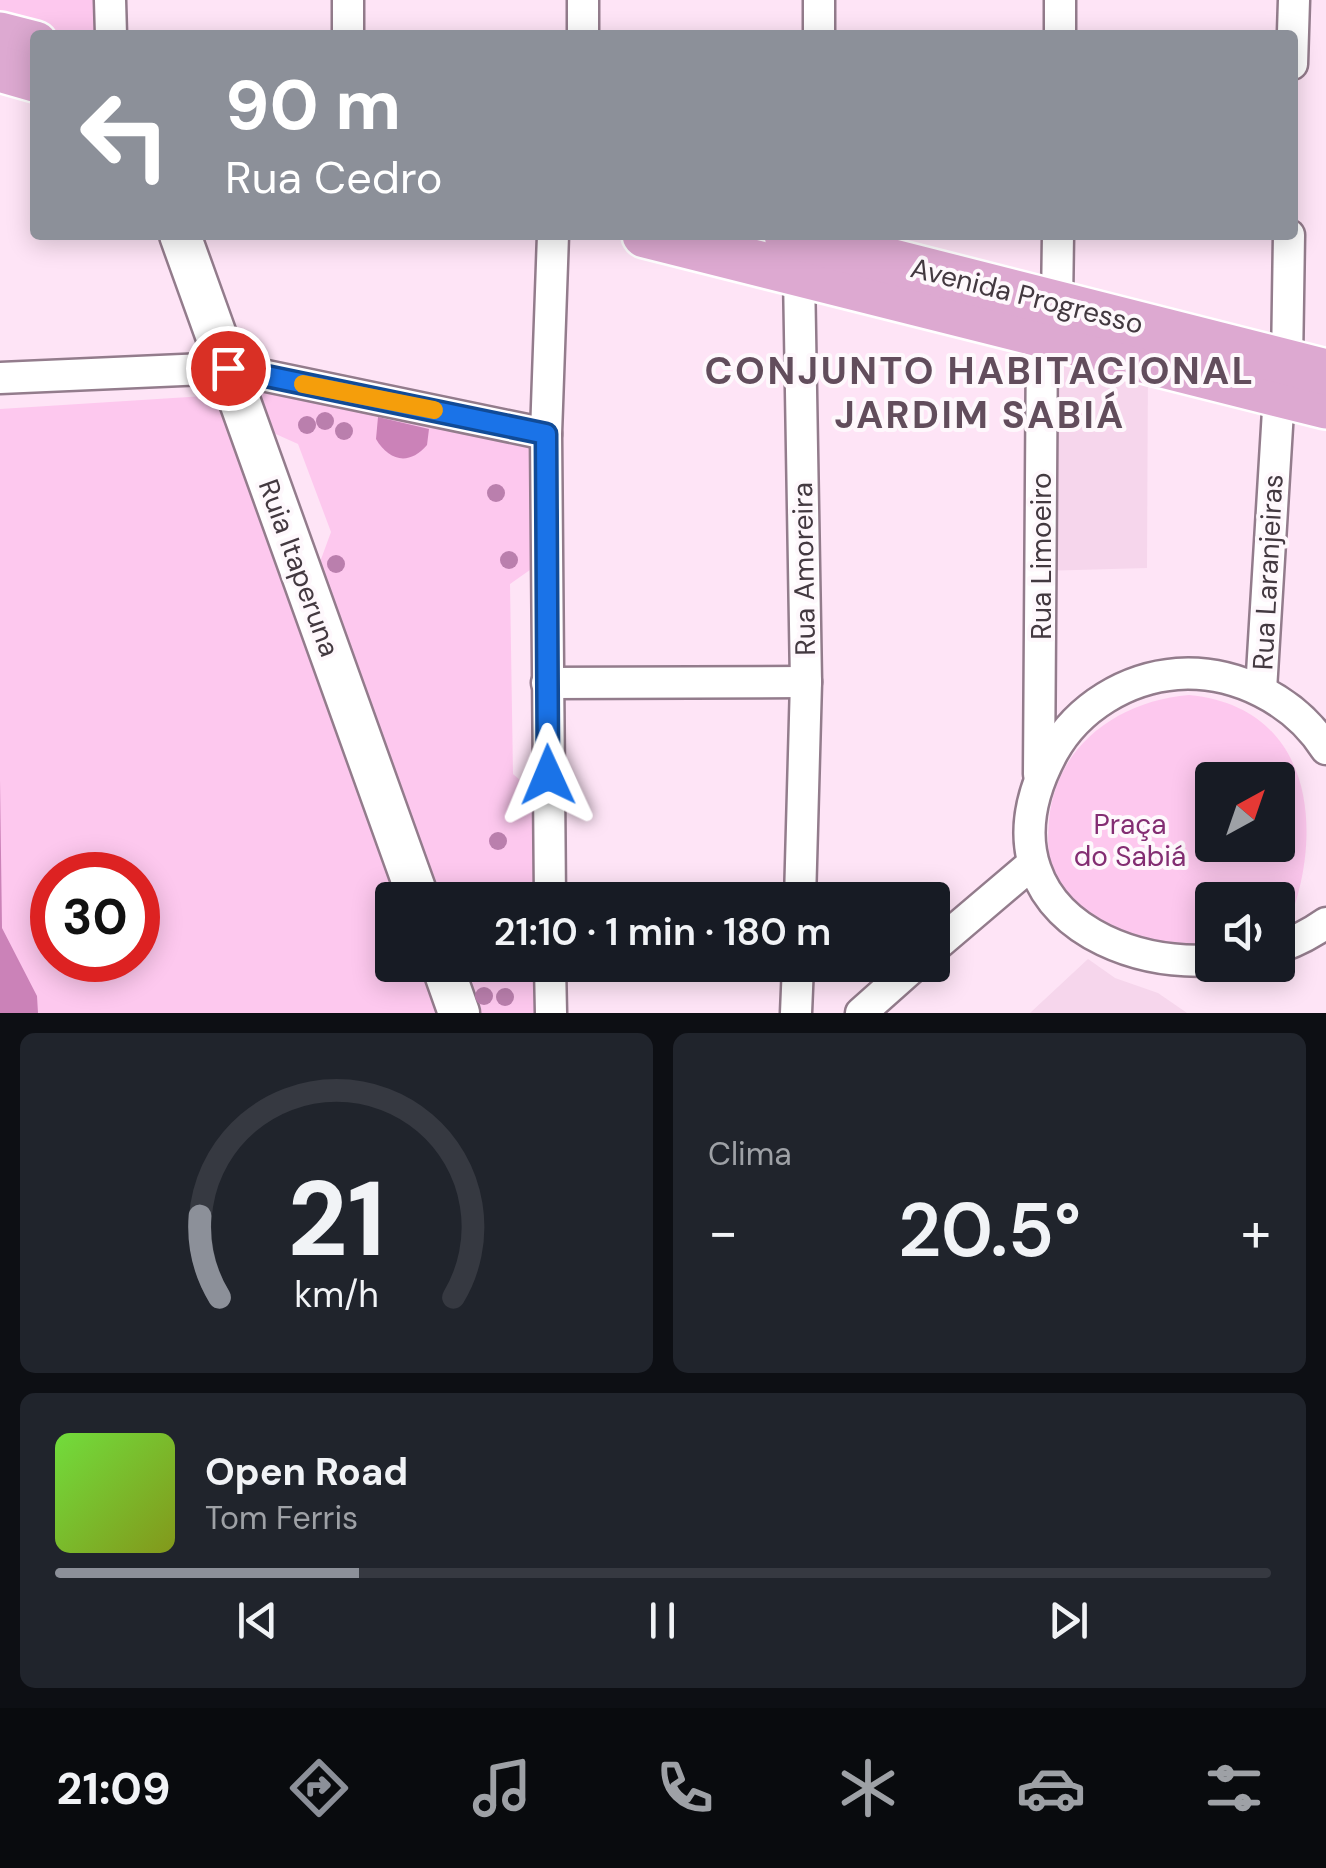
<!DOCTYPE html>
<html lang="pt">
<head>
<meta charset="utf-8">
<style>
	:root { --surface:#171b24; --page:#20242c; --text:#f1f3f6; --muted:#9ea1a6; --line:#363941; --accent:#8c9099 }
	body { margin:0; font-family:"DM Sans",sans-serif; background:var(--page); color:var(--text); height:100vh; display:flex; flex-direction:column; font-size:38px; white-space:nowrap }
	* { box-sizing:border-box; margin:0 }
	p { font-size:32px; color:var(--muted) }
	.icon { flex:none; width:55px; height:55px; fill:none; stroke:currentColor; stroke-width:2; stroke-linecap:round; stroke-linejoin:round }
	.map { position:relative; height:1013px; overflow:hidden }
	.sheet { display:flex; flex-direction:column; gap:20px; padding:20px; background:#0d0f14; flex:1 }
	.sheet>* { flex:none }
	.hud { position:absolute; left:30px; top:30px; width:1268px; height:210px; border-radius:10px; box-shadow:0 5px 25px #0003; background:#8c9099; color:#fff; overflow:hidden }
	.needle { width:65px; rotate:40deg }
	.controls { position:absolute; left:1195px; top:762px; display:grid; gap:20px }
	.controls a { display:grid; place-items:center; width:100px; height:100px; border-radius:10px; background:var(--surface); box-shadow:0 5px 25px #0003; font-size:50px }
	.speed { position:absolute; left:30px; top:852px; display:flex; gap:20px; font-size:50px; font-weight:700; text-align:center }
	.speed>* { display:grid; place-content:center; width:130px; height:130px; border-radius:50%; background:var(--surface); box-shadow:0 5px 25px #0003; line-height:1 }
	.speed .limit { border:15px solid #d22; background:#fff; color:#111 }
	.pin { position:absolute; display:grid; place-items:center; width:85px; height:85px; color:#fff; margin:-42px; border:5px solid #fff; border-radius:50%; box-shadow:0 2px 10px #0007 }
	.me { position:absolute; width:110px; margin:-55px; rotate:359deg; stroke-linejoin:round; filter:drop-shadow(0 0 8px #0008) }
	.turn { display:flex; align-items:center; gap:35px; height:210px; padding:0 30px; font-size:45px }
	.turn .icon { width:130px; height:130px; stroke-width:2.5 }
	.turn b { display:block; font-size:70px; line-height:85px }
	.big { font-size:75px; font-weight:600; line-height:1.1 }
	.sheet .widget { flex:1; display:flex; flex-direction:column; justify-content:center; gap:15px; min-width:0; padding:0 35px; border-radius:15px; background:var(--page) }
	.sheet .dial { align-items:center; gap:0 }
	.dial svg { height:260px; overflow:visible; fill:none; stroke:var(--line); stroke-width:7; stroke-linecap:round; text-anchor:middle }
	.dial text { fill:var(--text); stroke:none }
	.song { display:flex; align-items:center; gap:30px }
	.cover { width:120px; height:120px; border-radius:15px; background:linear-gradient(135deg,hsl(100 70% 55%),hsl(70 70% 35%)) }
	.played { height:10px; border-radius:5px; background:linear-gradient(90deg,var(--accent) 25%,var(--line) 25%) }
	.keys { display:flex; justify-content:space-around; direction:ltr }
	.heat { display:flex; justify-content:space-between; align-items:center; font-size:55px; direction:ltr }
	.sheet .tiles { flex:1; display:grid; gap:20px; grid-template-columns:1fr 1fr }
	.widget:last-child { grid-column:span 2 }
	.trip { position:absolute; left:375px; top:882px; width:575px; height:100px; border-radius:10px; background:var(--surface); box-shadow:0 5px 25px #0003; font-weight:600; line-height:100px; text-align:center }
	.dock { display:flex; height:160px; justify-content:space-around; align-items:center; background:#090b0e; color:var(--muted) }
	.dock .icon { width:70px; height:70px }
	.dock .active { color:var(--accent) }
	.dock b { font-size:45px; color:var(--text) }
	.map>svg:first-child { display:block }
	.built { fill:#f6d6ec }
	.green { fill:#fdc8ee; fill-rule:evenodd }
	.water { fill:#cb82b8 }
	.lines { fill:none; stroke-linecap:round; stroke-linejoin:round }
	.street-casing { stroke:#937c8c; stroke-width:35 }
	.secondary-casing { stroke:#937c8c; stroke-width:45 }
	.primary-casing { stroke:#fff; stroke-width:50 }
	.street { stroke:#fff; stroke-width:30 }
	.secondary { stroke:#fff; stroke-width:40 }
	.primary { stroke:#dda9d1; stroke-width:45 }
	.tree { fill:#ba7fad }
	.route-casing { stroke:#114b97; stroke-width:25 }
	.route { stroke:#1a73e8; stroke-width:18 }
	.slow { stroke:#f59e0b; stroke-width:18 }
	.labels { text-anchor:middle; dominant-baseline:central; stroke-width:8; stroke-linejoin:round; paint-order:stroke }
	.street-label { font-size:28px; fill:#433940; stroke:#fef8fc }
	.park-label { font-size:28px; fill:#832d72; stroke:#fef8fc }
	.district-label { font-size:38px; font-weight:bold; letter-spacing:2.5px; fill:#624d5c; stroke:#fef8fc }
</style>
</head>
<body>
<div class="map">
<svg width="1326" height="1013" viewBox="0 0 1326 1013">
	<rect width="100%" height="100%" fill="#fee4f6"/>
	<!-- built -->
	<g class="built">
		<path d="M1042,334L1148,361L1147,568L1041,571Z"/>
		<path d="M1088,959L1115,978L1158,993L1187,1013H1030Z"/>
	</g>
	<!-- green -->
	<g class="green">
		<path d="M0,0H110L111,35H35L0,69Z"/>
		<path d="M228,368L546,434L547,558L510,584L513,774L549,805L550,900H392V965H550L551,1013H0V409L236,394ZM249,422L298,444L331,532L309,592ZM52,875H138V960H52Z"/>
		<path d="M1189,695C1324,708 1326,853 1278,946V900H1212V965L1237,969C1200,979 1151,983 1119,958C1107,950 1098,934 1089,923C1079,911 1062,896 1056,882C1048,863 1047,841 1049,821C1055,746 1118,701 1189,695ZM1212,780H1278V845H1212Z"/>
	</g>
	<!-- water -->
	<g class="water">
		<path d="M378,417L429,429L427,445C409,466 389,461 376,439Z"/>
		<path d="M0,780L2,928L37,996L38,1013H0Z"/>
	</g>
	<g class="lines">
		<!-- street casing -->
		<g class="street-casing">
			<g id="street">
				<path d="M110,0L111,35"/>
				<path d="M348,0V35"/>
				<path d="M583,35V0"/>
				<path d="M819,35V0"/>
				<path d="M1060,35V0"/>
				<path d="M1292,64L1294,0"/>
				<path d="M0,378L228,368L546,434"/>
				<path d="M547,683L806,682"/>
				<path d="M1261,690L1279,394L1287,363L1289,235"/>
				<path d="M1326,749C1295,700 1235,670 1177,674C1127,678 1078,707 1053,752C953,936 1198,1013 1326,923"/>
				<path d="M1039,774L1042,334L1057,304L1058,235"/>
				<path d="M550,900L546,434L553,235"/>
				<path d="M800,900L806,682L799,274L806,260"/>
				<path d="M932,949L1032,864"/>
				<path d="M550,965L551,1013"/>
				<path d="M796,1013L798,965"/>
				<path d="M861,1013L915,965"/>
			</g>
		</g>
		<!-- secondary casing -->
		<g class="secondary-casing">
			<g id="secondary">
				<path d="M180,235L419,900"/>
				<path d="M442,965L459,1013"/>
			</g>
		</g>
		<!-- primary casing -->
		<g class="primary-casing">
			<g id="primary">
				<path d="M0,35L35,44"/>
				<path d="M0,69L35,79"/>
				<path d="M645,235L1326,406"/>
				<path d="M787,235L1326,372"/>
			</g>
		</g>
		<!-- street -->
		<use href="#street" class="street"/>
		<!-- secondary -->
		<use href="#secondary" class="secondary"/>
		<!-- primary -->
		<use href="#primary" class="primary"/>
	</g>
	<!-- trees -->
	<g class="tree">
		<circle cx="325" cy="421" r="9"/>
		<circle cx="307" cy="425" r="9"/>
		<circle cx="344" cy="431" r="9"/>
		<circle cx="496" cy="493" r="9"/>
		<circle cx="509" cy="560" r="9"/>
		<circle cx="336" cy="564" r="9"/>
		<circle cx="498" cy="841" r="9"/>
		<circle cx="484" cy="996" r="9"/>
		<circle cx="505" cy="997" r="9"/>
	</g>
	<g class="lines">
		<!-- route casing -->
		<g class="route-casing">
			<path id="route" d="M228,368L546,434L548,775"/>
		</g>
		<!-- route -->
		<use href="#route" class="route"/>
		<!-- slow -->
		<path class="slow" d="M303,384L434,410"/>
	</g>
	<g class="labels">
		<!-- street labels -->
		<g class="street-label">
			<text transform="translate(1027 296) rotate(14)">Avenida Progresso</text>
			<text transform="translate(1041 556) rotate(-90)">Rua Limoeiro</text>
			<text transform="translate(299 568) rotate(70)">Ruia Itaperuna</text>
			<text transform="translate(804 569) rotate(-91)">Rua Amoreira</text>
			<text transform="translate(1268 572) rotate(-87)">Rua Laranjeiras</text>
		</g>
		<!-- park labels -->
		<g class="park-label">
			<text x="1130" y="824">Praça<tspan x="1130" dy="32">do Sabiá</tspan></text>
		</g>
		<!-- district labels -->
		<g class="district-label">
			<text x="980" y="371">CONJUNTO HABITACIONAL<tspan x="980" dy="44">JARDIM SABIÁ</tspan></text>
		</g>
	</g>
</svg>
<div class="controls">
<a><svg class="needle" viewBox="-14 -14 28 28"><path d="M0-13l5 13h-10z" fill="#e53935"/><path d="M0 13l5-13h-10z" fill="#9ea1a6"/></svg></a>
<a><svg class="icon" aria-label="sound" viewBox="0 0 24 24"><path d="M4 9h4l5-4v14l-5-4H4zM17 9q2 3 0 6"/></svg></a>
</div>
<div class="speed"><div class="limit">30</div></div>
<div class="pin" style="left:228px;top:368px;background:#d93025"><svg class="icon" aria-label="arrive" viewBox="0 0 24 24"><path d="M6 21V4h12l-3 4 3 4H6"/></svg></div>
<svg class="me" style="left:548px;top:775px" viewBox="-20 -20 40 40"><path d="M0-17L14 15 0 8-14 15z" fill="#1a73e8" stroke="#fff" stroke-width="4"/></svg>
<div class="trip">21:10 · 1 min · 180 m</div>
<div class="hud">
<div class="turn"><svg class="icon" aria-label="left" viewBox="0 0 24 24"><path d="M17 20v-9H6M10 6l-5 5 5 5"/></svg><div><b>90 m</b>Rua Cedro</div></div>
</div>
</div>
<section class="sheet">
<div class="tiles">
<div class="widget dial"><svg viewBox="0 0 100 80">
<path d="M14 69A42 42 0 1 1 86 69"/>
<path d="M14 69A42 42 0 0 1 8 44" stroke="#8c9099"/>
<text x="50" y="56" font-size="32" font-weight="700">21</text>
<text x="50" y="72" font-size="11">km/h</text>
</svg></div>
<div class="widget"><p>Clima</p>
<div class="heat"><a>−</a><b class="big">20.5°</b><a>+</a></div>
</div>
<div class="widget">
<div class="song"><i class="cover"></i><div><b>Open Road</b><p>Tom Ferris</p></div></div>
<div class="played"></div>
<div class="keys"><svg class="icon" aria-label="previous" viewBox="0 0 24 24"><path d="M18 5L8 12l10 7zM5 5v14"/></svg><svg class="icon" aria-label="pause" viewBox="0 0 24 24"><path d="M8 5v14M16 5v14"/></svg><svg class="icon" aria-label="next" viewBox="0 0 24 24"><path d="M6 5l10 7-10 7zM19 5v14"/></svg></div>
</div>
</div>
</section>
<nav class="dock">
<b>21:09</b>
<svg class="icon active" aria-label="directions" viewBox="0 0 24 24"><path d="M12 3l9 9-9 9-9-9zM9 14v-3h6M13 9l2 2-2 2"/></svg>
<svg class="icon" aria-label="music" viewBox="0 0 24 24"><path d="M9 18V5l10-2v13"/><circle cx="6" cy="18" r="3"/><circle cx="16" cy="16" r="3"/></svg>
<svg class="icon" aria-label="phone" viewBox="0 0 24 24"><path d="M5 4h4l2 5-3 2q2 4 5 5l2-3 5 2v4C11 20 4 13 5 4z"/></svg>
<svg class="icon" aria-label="climate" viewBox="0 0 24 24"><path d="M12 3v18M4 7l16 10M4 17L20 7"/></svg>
<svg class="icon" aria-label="car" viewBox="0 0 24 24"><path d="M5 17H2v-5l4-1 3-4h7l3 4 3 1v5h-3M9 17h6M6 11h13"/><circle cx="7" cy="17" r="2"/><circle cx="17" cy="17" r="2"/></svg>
<svg class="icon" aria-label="filters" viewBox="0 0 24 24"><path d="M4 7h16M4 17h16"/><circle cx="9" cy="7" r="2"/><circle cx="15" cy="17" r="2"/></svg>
</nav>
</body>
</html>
